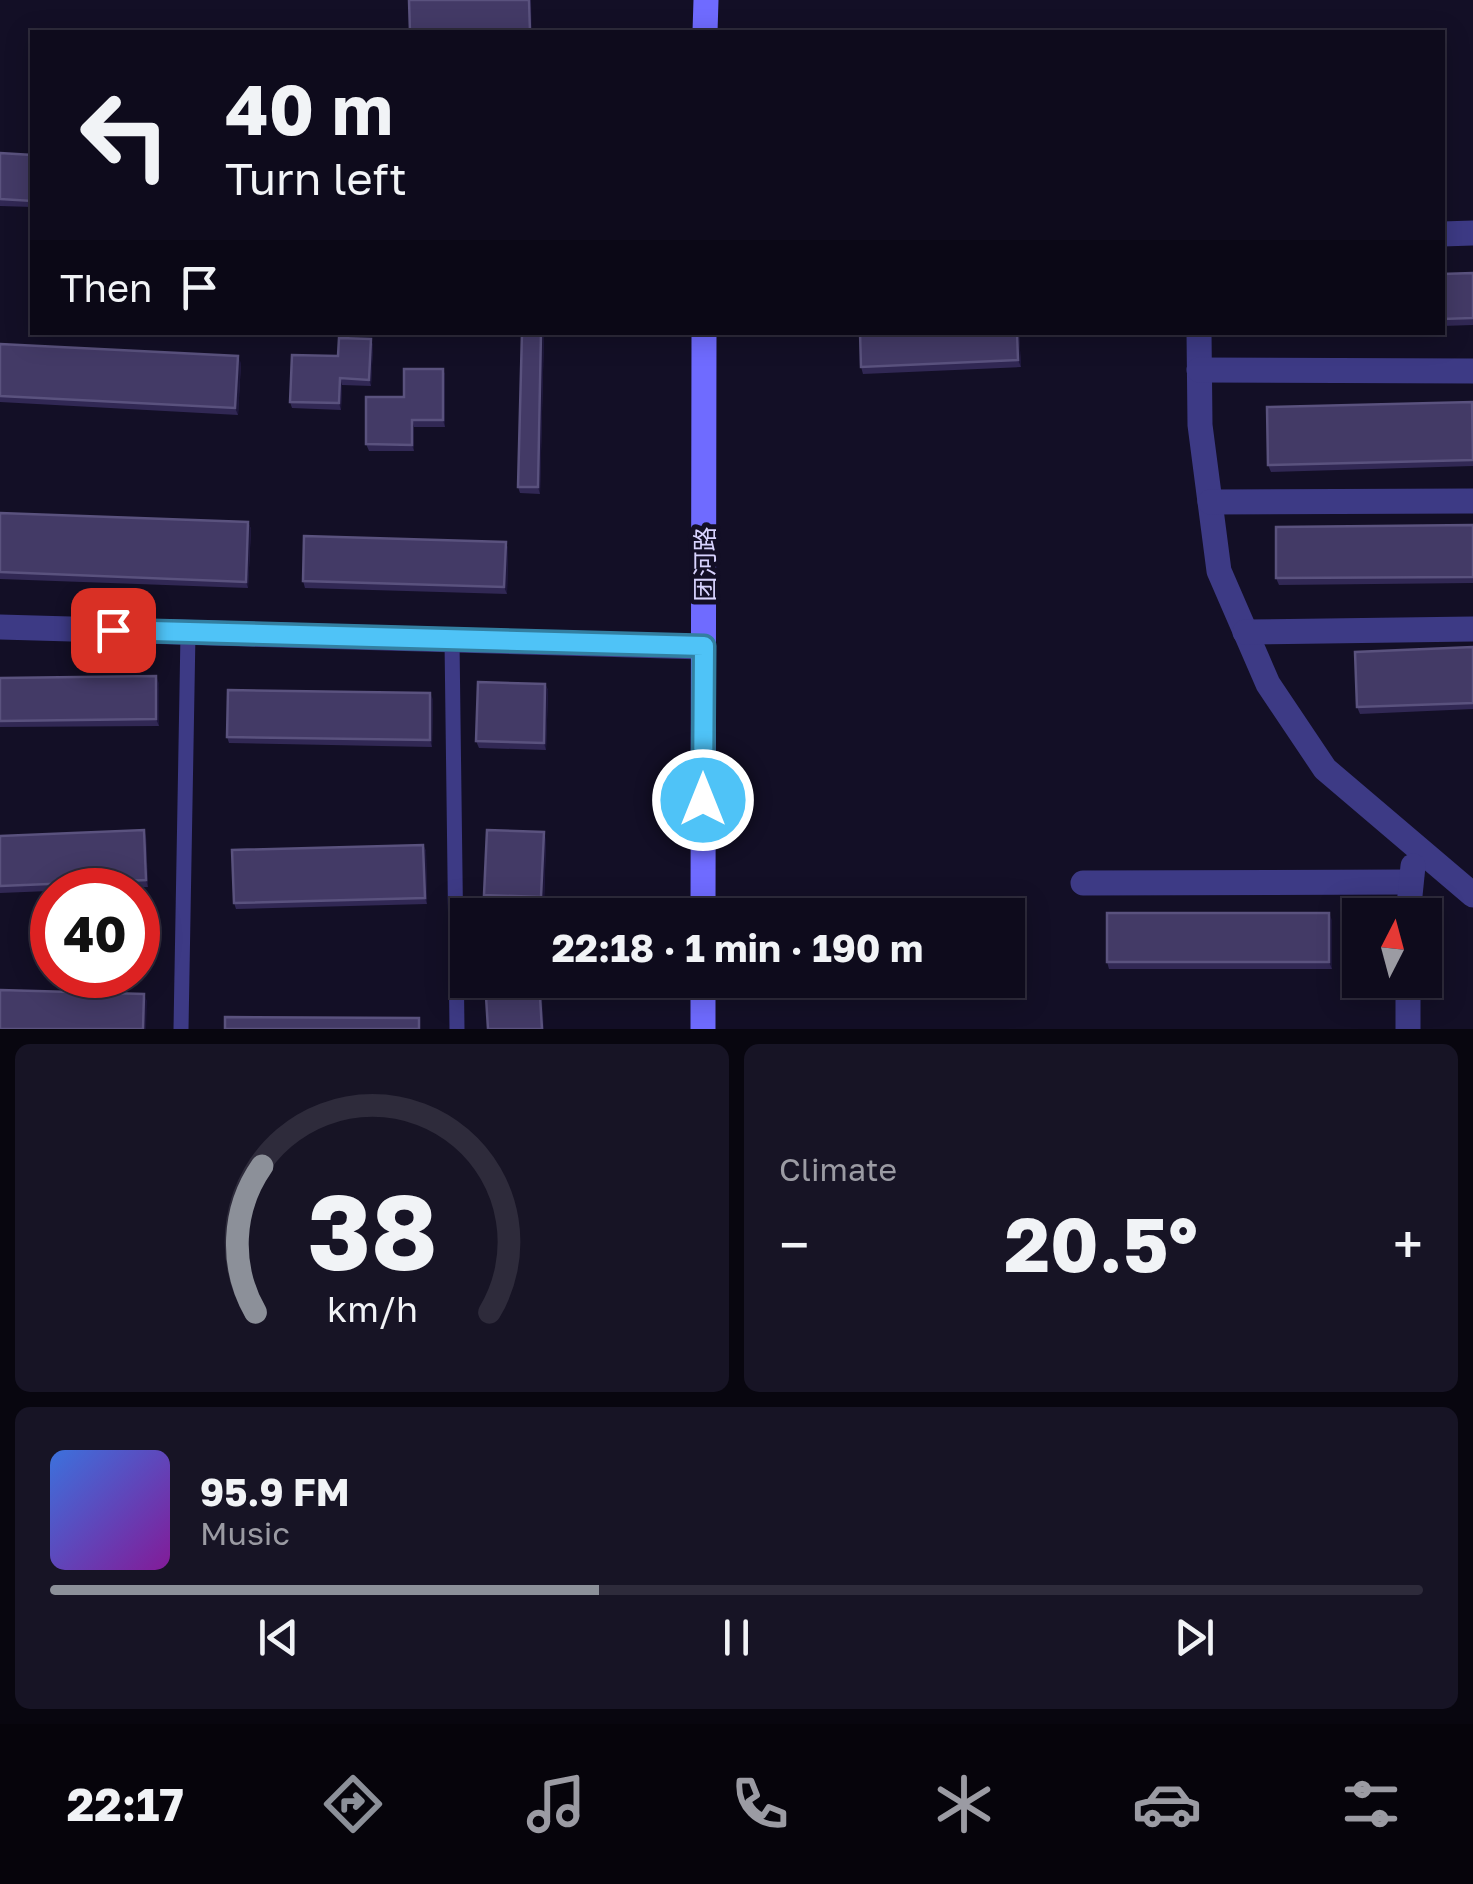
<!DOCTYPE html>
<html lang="en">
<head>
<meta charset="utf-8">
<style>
	:root { --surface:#0e0b1c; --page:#171425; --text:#f1f3f6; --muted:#9b9ba3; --line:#2e2b3b; --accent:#8c9099 }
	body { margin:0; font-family:"Golos Text","Noto Sans SC",sans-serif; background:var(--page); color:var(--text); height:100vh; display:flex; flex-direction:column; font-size:38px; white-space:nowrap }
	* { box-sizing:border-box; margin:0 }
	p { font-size:32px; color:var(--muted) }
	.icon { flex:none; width:55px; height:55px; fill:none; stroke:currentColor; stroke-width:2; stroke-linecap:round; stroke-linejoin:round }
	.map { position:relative; height:1029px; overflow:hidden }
	.details { display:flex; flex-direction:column; gap:15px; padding:15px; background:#08060f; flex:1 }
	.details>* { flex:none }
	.guide { position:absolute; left:30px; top:30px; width:1415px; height:305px; border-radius:0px; box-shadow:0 5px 25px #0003,0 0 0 2px var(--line); background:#0e0b1c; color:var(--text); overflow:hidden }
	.needle { width:65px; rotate:6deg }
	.fabs { position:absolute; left:1342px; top:898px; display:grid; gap:20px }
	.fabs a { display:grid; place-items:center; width:100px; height:100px; border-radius:0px; background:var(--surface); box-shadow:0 5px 25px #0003,0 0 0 2px var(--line); font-size:50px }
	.speed { position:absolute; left:30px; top:868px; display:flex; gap:20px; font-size:50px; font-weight:700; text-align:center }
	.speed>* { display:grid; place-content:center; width:130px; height:130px; border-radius:50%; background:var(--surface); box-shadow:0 5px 25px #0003,0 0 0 2px var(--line); line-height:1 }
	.speed .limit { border:15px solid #d22; background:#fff; color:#111 }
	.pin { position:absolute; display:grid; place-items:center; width:85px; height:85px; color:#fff; margin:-42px; border-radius:20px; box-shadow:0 5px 15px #0006 }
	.me { position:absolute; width:110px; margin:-55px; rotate:0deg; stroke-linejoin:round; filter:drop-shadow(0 0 8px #0008) }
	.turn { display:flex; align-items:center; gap:35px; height:210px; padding:0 30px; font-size:45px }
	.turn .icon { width:130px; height:130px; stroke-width:2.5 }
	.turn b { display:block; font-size:70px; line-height:85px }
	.then { display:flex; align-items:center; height:95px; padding:0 30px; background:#0003; gap:20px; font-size:38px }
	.big { font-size:75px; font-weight:700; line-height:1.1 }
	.details .card { flex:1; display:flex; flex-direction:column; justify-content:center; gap:15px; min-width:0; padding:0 35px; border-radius:15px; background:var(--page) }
	.details .dial { align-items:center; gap:0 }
	.dial svg { height:260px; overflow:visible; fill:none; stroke:var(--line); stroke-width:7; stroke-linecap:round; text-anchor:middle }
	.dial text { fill:var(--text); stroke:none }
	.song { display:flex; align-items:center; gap:30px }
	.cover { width:120px; height:120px; border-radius:15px; background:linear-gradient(135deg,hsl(220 70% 55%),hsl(290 70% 35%)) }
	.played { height:10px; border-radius:5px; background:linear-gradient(90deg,var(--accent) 40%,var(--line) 40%) }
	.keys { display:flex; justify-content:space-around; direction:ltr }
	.heat { display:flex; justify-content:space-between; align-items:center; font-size:55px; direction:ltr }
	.details .tiles { flex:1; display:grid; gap:15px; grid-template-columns:1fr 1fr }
	.card:last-child { grid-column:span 2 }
	.trip { position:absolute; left:450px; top:898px; width:575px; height:100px; border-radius:0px; background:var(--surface); box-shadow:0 5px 25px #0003,0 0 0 2px var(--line); font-weight:700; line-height:100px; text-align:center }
	.menu { display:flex; height:160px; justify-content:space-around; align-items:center; background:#06040b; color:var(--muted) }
	.menu .icon { width:70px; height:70px }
	.menu .current { color:var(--accent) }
	.menu b { font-size:45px; color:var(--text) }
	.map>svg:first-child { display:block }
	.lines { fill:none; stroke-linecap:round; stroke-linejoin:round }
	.lane { stroke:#3d3a85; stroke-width:15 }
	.street { stroke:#3d3a85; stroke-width:25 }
	.secondary { stroke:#6f6bff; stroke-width:25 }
	.wall { fill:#312854 }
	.shaded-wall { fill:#1d163a }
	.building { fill:#433a66; stroke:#5a527e; stroke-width:2.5 }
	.route-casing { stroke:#337fa1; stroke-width:25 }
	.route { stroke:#4fc3f7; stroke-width:18 }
	.labels { text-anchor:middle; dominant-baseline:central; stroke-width:10; stroke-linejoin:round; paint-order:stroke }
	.street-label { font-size:25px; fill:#d9d4ff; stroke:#130f26 }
</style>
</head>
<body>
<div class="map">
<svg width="1473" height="1029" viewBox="0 0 1473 1029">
	<rect width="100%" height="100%" fill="#130f26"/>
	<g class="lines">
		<!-- lane -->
		<g class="lane">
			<path d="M452,641L457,1029"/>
			<path d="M181,1029L188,633"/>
		</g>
		<!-- street -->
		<g class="street">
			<path d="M1442,234L1473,233"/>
			<path d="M1199,332L1200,425L1219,571L1268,684L1325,769L1473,895"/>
			<path d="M1199,370L1473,371"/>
			<path d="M1210,502L1473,501"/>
			<path d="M0,627L703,647"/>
			<path d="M1245,632L1473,629"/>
			<path d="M1083,883L1408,882"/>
			<path d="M1408,915L1413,866"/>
			<path d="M1408,1029V980"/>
		</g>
		<!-- secondary -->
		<g class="secondary">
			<path d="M705,32L706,0"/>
			<path d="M703,915L704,332"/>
			<path d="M703,1029V980"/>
		</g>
	</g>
	<!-- wall -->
	<g class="wall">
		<path d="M0,153L32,155V207L0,206Z"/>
		<path d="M1473,273V325L1442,326V274Z"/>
		<path d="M522,332H544L540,494L520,493L518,487Z"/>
		<path d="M860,332H1019L1021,367L863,374L861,367Z"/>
		<path d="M371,339L373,346L371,386L342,385L341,410L292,408L290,402L338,356Z"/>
		<path d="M0,344L241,363L238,415L0,402Z"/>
		<path d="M443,369L445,375V427H414V451H369L366,444L404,397Z"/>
		<path d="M1473,405V466L1271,472L1268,465Z"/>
		<path d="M0,513L248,522L251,529L248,588L0,579Z"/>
		<path d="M1473,525V583L1279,585L1276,578Z"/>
		<path d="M506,542L508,549L507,594L305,588L303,581Z"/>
		<path d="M1473,647V709L1360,714L1357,707Z"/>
		<path d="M0,678L159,683V726L0,727Z"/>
		<path d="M545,684L548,690L546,750L479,748L476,741Z"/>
		<path d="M433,699L432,747L229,743L227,737Z"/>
		<path d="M0,836H146L148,887L0,893Z"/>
		<path d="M546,839L544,904L487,902L484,895Z"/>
		<path d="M423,845L426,851L427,904L236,909L234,903Z"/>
		<path d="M1332,920V969H1109L1107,962Z"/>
	</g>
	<!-- shaded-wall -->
	<g class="shaded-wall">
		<path d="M529,0H531L532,32H530Z"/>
		<path d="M541,332H544L540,494L538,487Z"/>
		<path d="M1017,332H1019L1021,367L1018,360Z"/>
		<path d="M371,339L373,346L371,386L369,380Z"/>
		<path d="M238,356L241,363L238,415L235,408Z"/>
		<path d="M443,369L445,375V427L443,420Z"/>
		<path d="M340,378L342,385L341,410L339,403Z"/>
		<path d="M412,420L414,427V451L412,445Z"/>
		<path d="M248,522L251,529L248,588L246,582Z"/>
		<path d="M506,542L508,549L507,594L504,587Z"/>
		<path d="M156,676L159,683V726L156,719Z"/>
		<path d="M545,684L548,690L546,750L544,743Z"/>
		<path d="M430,693L433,699L432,747L430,740Z"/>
		<path d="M144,830L146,836L148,887L146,880Z"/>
		<path d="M544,832L546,839L544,904L541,897Z"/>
		<path d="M423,845L426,851L427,904L425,898Z"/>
		<path d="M1329,913L1332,920V969L1329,962Z"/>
		<path d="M539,980H541L544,1029H542Z"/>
		<path d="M144,994L147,1001L146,1029H143Z"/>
	</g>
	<!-- building -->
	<g class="building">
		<path d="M409,0H529L530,32H410Z"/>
		<path d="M0,153L32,155V201L0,199Z"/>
		<path d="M1473,273V318L1442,319V274Z"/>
		<path d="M522,332H541L538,487H518Z"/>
		<path d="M860,332H1017L1018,360L861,367Z"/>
		<path d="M339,338L371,339L369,380L340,378L339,403L290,402L292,355L338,356Z"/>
		<path d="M0,344L238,356L235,408L0,396Z"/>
		<path d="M404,369H443V420H412V445L366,444V397H404Z"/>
		<path d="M1472,402L1473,460L1268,465L1267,407Z"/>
		<path d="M0,513L248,522L246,582L0,572Z"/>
		<path d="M1473,525V577L1276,578V527Z"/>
		<path d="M304,536L506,542L504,587L303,581Z"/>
		<path d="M1473,647V703L1357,707L1355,652Z"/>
		<path d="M156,676V719L0,721V678Z"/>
		<path d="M478,682L545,684L544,743L476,741Z"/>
		<path d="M228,690L430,693V740L227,737Z"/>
		<path d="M144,830L146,880L0,886V836Z"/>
		<path d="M487,830L544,832L541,897L484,895Z"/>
		<path d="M423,845L425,898L234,903L232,850Z"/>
		<rect x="1107" y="913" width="222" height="49"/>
		<path d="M485,980H539L542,1029H488Z"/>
		<path d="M0,990L144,994L143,1029H0Z"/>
		<path d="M225,1017L419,1018V1029H225Z"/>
	</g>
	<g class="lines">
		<!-- route casing -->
		<g class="route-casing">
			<path id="route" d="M113,630L704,646L703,800"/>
		</g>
		<!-- route -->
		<use href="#route" class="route"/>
	</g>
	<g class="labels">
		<!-- street labels -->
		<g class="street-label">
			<text transform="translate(704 564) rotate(-90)">团河路</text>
		</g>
	</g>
</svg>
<div class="fabs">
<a><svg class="needle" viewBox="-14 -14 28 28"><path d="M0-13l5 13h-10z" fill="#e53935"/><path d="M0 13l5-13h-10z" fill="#9b9ba3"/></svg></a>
</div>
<div class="speed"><div class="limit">40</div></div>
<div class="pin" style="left:113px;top:630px;background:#d93025"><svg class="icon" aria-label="arrive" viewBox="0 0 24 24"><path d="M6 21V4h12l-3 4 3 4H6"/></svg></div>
<svg class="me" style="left:703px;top:800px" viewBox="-20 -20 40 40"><circle r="17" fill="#4fc3f7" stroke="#fff" stroke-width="3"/><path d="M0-11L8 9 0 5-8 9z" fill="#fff"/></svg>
<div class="trip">22:18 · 1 min · 190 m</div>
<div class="guide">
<div class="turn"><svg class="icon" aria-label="left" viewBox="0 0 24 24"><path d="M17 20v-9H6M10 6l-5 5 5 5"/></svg><div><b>40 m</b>Turn left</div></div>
<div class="then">Then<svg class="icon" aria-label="arrive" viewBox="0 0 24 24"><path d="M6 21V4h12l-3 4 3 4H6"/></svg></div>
</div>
</div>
<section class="details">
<div class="tiles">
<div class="card dial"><svg viewBox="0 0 100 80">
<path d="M14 69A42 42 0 1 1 86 69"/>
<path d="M14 69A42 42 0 0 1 16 24" stroke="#8c9099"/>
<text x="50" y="56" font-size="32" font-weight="700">38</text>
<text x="50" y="72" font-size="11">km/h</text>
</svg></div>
<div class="card"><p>Climate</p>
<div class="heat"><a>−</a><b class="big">20.5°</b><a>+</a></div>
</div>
<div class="card">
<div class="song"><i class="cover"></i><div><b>95.9 FM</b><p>Music</p></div></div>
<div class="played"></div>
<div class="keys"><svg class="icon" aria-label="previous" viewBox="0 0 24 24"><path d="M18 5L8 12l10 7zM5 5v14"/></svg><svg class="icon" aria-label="pause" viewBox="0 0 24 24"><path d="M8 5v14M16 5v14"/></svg><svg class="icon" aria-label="next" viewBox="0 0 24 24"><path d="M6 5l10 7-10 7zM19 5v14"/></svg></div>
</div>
</div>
</section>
<nav class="menu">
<b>22:17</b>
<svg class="icon current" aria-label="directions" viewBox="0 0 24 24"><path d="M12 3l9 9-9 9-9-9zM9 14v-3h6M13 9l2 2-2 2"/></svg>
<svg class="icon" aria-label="music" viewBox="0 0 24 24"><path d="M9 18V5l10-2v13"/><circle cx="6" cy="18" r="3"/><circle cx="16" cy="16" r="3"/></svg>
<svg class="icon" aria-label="phone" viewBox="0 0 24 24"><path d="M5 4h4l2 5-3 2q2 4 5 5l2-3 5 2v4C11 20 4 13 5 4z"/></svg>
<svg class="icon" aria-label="climate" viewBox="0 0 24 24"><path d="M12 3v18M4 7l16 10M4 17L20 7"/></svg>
<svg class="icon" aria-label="car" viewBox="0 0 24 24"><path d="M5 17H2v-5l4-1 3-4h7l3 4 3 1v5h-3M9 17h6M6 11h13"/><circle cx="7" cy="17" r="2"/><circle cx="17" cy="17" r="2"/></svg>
<svg class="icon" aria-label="filters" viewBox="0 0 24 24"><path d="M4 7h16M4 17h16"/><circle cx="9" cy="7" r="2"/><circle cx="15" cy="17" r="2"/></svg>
</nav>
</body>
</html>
